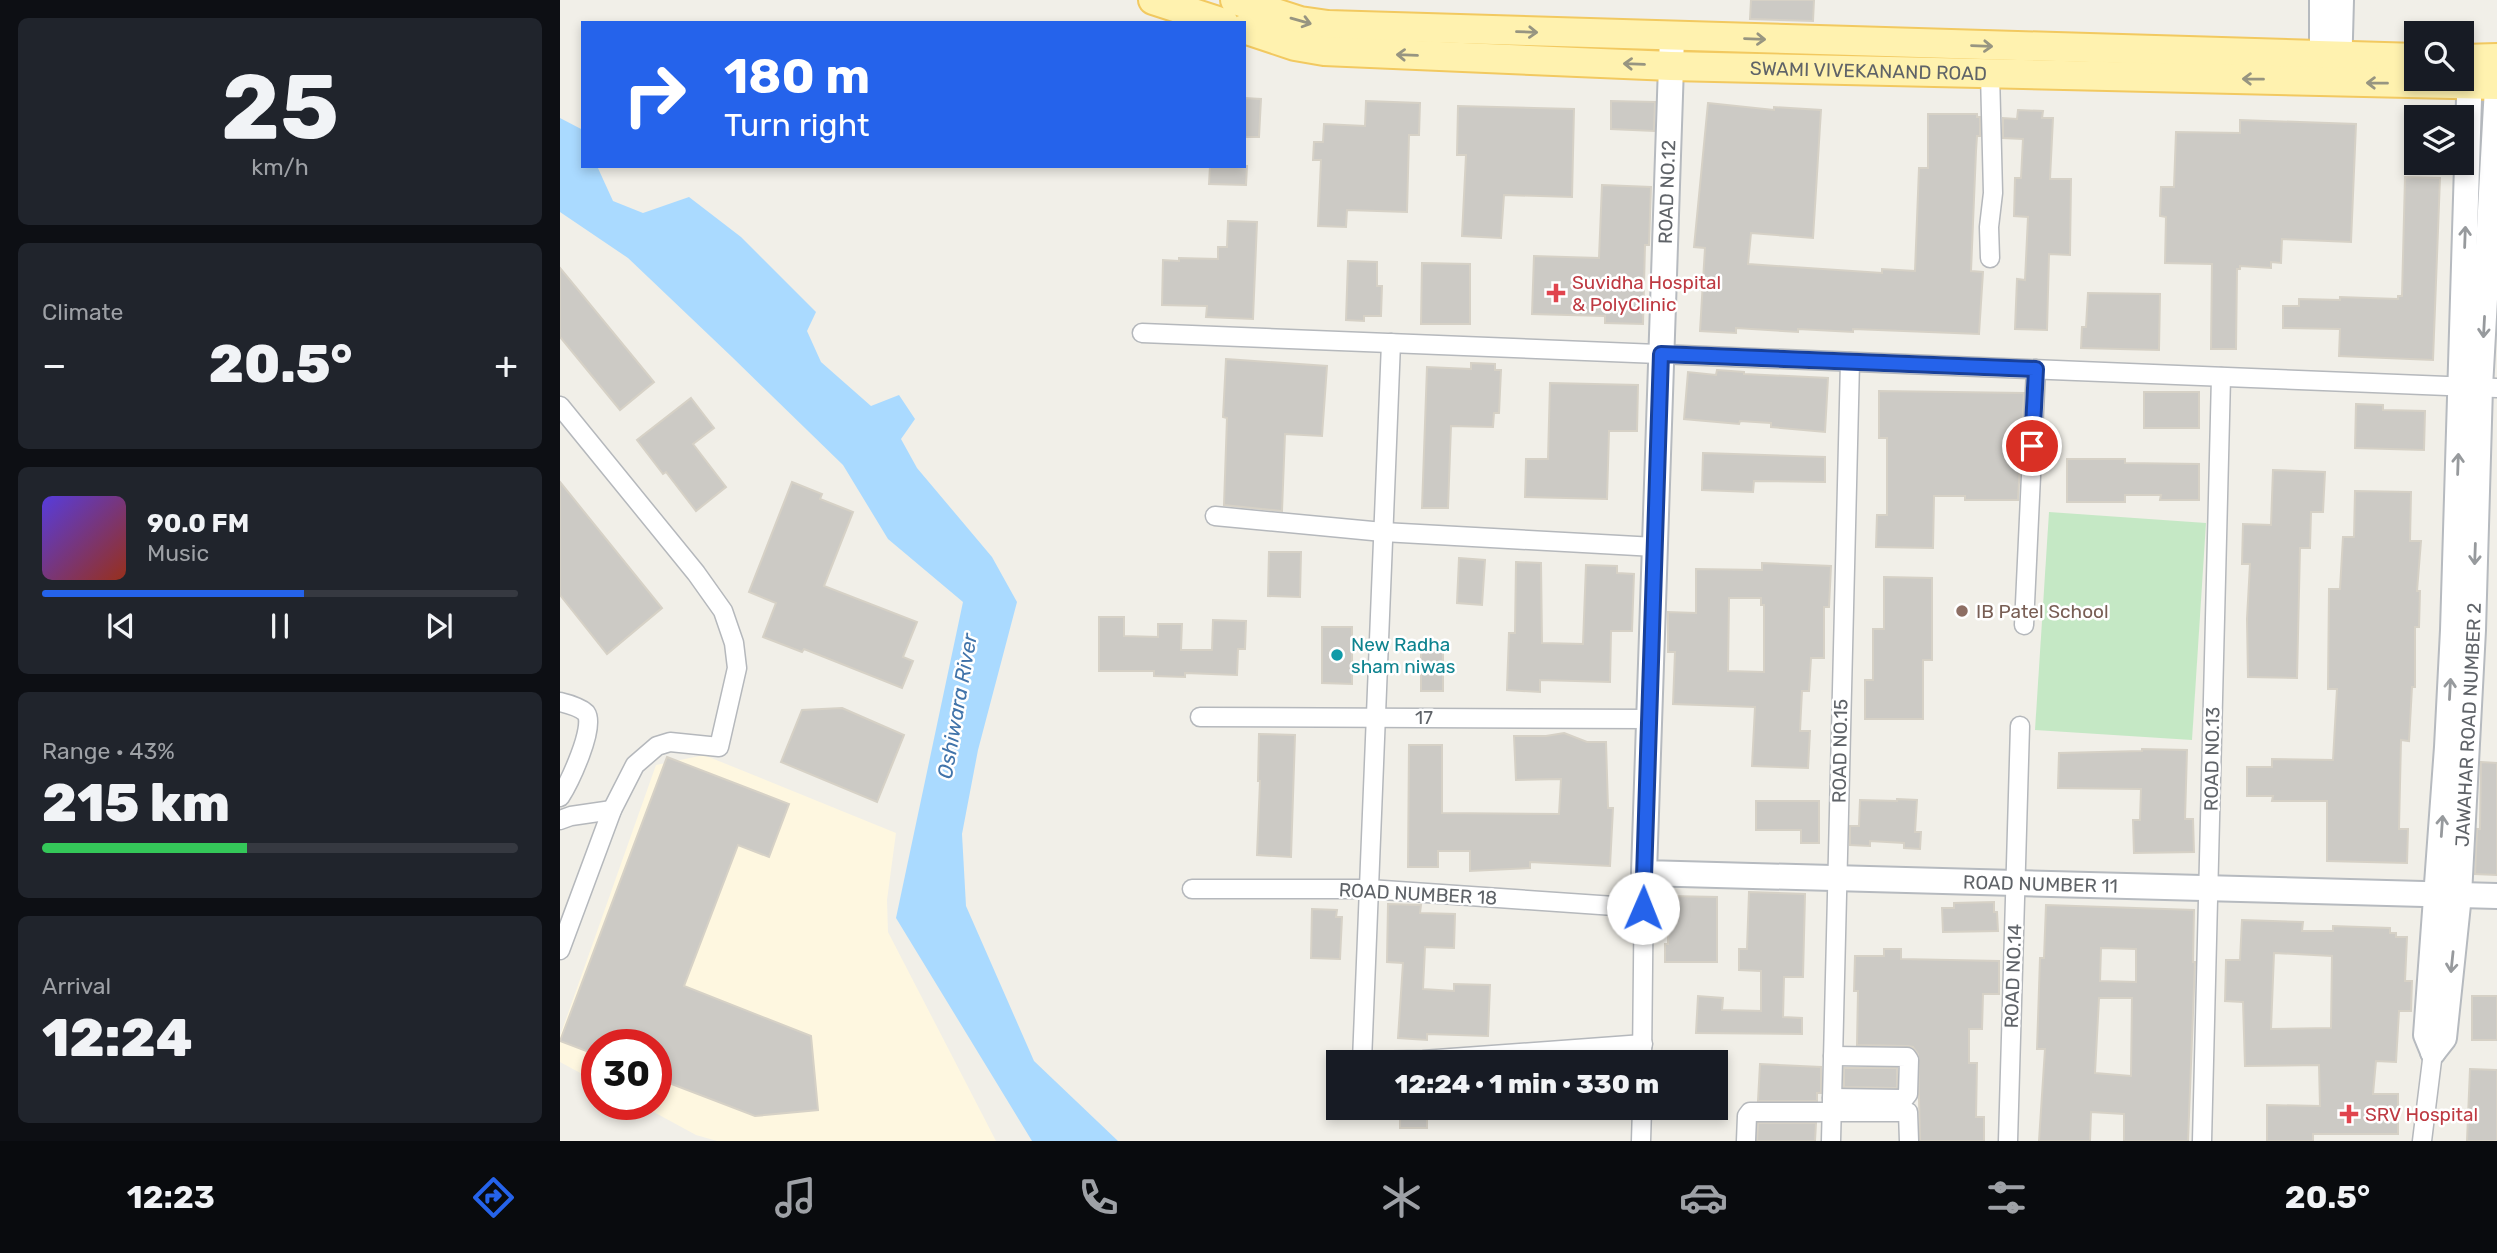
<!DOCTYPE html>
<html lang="en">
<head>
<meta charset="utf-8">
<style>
	:root { --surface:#171b24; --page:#20242c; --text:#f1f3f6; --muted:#9ea1a6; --line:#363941; --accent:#2563eb }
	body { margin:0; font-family:Rubik,sans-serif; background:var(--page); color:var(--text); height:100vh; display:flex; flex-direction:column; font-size:26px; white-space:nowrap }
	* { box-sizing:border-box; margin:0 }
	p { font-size:23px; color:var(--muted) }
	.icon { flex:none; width:38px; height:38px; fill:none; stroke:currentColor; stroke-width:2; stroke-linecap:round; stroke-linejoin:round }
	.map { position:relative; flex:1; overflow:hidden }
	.panel { display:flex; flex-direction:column; gap:18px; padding:18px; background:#0d0f14; width:560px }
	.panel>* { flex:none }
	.hud { position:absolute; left:21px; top:21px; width:665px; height:147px; border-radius:0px; box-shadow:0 4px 10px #0003; background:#2563eb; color:#fff; overflow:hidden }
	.buttons { position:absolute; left:1844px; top:21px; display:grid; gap:14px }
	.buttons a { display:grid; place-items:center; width:70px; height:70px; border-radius:0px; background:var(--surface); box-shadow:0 4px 10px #0003; font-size:35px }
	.speed { position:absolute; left:21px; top:1029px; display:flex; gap:14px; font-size:35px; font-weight:700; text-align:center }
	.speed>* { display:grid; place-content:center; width:91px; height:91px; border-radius:50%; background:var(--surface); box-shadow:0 4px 10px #0003; line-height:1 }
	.speed .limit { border:10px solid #d22; background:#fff; color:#111 }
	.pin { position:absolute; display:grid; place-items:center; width:60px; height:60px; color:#fff; margin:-30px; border:4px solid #fff; border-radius:50%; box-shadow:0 2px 7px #0007 }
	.me { position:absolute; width:77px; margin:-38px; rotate:1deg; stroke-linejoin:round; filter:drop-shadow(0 0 5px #0008) }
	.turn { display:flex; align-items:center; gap:24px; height:147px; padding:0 28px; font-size:32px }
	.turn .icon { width:91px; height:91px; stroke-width:2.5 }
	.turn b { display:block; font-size:49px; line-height:60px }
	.big { font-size:52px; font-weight:800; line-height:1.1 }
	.panel .card { flex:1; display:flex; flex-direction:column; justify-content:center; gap:10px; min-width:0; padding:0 24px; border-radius:10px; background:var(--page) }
	.panel .dial { align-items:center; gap:0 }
	.dial b { font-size:91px; line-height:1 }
	.song { display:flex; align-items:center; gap:21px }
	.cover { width:84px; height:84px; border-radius:10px; background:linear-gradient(135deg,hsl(250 70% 55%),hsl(10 70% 35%)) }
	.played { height:7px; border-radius:4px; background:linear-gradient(90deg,var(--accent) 55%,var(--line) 55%) }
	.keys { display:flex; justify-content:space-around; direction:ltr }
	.heat { display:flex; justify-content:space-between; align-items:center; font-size:38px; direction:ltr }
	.charge { height:10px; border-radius:5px; background:linear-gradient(90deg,#34c759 43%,var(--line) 0) }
	.trip { position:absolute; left:766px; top:1050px; width:402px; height:70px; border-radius:0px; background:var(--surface); box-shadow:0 4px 10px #0003; font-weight:800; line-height:70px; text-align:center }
	.tab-bar { display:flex; height:112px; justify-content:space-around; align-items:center; background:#090b0e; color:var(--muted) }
	.tab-bar .icon { width:49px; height:49px }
	.tab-bar .active { color:var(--accent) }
	.tab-bar b { font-size:32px; color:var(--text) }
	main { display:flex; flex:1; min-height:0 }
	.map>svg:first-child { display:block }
	.commercial { fill:#fef7e0 }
	.green { fill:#c5e8c5 }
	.water { fill:#aadaff }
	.building { fill:#cccac5; stroke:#d6d1c6; stroke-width:2; fill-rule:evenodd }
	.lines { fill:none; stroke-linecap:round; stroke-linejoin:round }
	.street-casing { stroke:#b5b8bc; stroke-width:21 }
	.secondary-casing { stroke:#b6babf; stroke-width:28 }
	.primary-casing { stroke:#f2c960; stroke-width:32 }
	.street { stroke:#fff; stroke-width:18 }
	.secondary { stroke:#fff; stroke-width:24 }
	.primary { stroke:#fff2af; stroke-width:28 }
	.oneway { stroke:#979581 }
	.oneway2 { stroke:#979a9d }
	.route-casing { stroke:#184099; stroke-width:18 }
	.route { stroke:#2563eb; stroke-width:12 }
	.health-dot { fill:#e0444e; stroke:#fff; stroke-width:2.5 }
	.education-dot { fill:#8d6e63; stroke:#fff; stroke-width:2.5 }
	.culture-dot { fill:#0f9aa8; stroke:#fff; stroke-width:2.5 }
	.labels { text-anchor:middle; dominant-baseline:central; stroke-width:5; stroke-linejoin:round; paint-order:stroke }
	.street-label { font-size:19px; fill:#5f6368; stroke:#fff }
	.health-label { font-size:19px; fill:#be3a42; stroke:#fff; text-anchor:start }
	.education-label { font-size:19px; fill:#785e54; stroke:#fff; text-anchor:start }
	.culture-label { font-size:19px; fill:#0d838f; stroke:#fff; text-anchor:start }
	.water-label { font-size:21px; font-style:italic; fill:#4174aa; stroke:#fff }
</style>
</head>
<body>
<main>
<section class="panel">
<div class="card dial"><b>25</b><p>km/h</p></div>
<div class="card"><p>Climate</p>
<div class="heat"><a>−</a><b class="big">20.5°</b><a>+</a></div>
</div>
<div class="card">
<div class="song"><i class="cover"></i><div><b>90.0 FM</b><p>Music</p></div></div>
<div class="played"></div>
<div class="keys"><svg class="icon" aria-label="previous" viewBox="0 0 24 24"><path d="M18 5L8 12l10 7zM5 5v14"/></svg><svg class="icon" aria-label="pause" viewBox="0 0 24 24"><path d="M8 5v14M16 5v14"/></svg><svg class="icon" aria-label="next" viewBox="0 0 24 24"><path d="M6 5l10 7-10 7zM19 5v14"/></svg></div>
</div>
<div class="card"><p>Range · 43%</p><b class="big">215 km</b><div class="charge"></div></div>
<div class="card"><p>Arrival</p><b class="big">12:24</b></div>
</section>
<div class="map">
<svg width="1937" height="1141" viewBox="0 0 1937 1141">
	<rect width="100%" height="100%" fill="#f1efe8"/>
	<!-- commercial -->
	<path class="commercial" d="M144,755L336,833L327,900L328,932L436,1141H157L136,1135L79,1104H96V1045H37V1082L0,1062V1036L96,765Z"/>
	<!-- green -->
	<path class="green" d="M1489,512L1646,523L1632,740L1475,730Z"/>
	<!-- water -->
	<path class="water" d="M0,118L23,130V166H37L53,201L83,213L129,197L181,237L256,312L247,331L261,362L311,406L339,395L355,419L341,439L357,468L432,557L457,602L418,750L402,834L406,906L474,1061L558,1141H472L336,918L403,602L328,539L283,465L172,357L68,258L0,212Z"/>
	<!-- building -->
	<g class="building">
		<path d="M1191,0H1254L1253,21L1190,19Z"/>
		<path d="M684,98L701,99L699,137H684Z"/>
		<path d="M806,101L860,103L859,135H849L847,212L787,210L786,227L758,226L761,160H753L754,142H763L764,124L805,126Z"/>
		<path d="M1051,101L1095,102L1094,131L1051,129Z"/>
		<path d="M1148,103L1214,110V107L1261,110L1253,238L1191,233L1188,264L1322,273V269L1355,271L1359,168H1368V114H1417V117H1420V136H1417L1416,151L1411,271L1423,272L1419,334L1293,329V332L1238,329V332L1176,328V333L1140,331L1145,248L1134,247Z"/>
		<path d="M898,106L1014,109L1012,197L944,195L941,238L902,236L906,155H897Z"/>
		<path d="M1458,110L1483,111L1482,118H1493L1490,179H1511L1510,255L1489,254L1487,330L1455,329L1457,279L1465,280L1468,217L1454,216L1455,178H1461L1463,139L1443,138V118L1457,119Z"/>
		<path d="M1680,120L1796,124L1791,242L1722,239L1721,263L1711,262V268L1680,266V269H1677L1676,349H1651L1652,264L1605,263L1606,217L1600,216L1601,187H1614L1616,132L1680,133Z"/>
		<path d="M650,166H687L686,185L649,184Z"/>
		<path d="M1845,177L1880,178L1873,360L1779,356L1780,329L1723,328V306H1739V299L1780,300V297L1838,299V296H1842Z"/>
		<path d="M1042,185L1091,187L1089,245H1085L1083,324L1045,323V316L972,314L974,256L1039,258Z"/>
		<path d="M668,221L697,222L693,319L646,317L647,306L602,305L603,260L619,261V258L658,259V247H667Z"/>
		<path d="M788,261L817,262V286H822L821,316H804V321L786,320Z"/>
		<path d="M862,263L910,264V324H861Z"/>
		<path d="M0,268L94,382L60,410L0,337Z"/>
		<path d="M1528,293L1600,294L1599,350L1521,348L1522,327H1526Z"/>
		<path d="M666,359L767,366L762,436L725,434L722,511L664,505L667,418L663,417Z"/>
		<path d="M911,363L935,364V370H941L939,413H934L933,427L891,426L888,508H862L867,367L911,369Z"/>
		<path d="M1157,370L1184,372V374L1268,378L1265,432L1211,427V423L1180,421L1179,424L1124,419L1128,372L1156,375Z"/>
		<path d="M990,383L1078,385L1077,431H1049L1047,499L965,497L966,459H988Z"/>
		<path d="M1319,391L1464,393L1458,500H1405V496H1374L1373,548L1316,547L1317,515H1327V438H1319Z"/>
		<rect x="1584" y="392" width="55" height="36"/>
		<path d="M131,398L154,428L133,444L166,487L136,511L106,472L103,474L77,440Z"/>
		<path d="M1796,404L1823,405V410L1865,411L1864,450L1795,448Z"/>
		<path d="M1143,453L1265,457V482L1194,481L1193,492L1142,490Z"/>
		<path d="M1507,459H1565V463L1639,464V500H1600L1601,495H1565V502H1507Z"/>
		<path d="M1713,470L1765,472L1763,512H1751L1750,548H1740L1737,678L1688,677L1687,619L1690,564H1682L1683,524L1711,525Z"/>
		<path d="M0,482L102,608L47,654L0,595Z"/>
		<path d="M232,482L262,494L260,499L293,512L264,586L357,622L343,657L353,661L342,688L244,649L242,652L203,637L216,603L189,592Z"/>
		<path d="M1795,491L1851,492L1850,541H1861L1857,591H1860L1859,627H1855V687H1852L1849,741L1841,740L1839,829H1848L1847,863L1767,861V801H1712L1713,796H1687V767H1712V759L1773,760L1777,689H1768L1769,589H1780L1783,537H1794Z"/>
		<path d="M709,552H741L740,597L708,596Z"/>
		<path d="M899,558L925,560L922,605L897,603Z"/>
		<path d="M956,562L981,563L982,643L1023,644L1026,565L1057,566V573L1074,574L1072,631H1051L1050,682L980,680V692L947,690L949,633H955Z"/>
		<path d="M1202,563L1271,566L1269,607H1264V658H1251L1249,691H1242L1240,731H1250L1248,768L1192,766L1195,707L1113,704L1115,652H1108V612L1136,613V569L1202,570ZM1169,598H1201V605H1204V672L1168,671Z"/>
		<path d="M1324,577L1372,578V660H1363V719H1305V680H1313V629H1324Z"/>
		<path d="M539,617H564V636L598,637V624H622L621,650H652L653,620L686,621L685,649H678L677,675L625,673V677L594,676V671H539Z"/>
		<path d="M762,627H792V684L762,683Z"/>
		<rect x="861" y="641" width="22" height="50"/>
		<path d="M282,708L344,735L317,802L221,762L242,710Z"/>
		<path d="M1004,733L1027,742H1046L1048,808H1053L1050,866L970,862V868L910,871V851H878V867H848L849,745H882V813L999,814L1001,779L956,780L954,736H986Z"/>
		<path d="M699,734L735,735L731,857L697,855L700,781H698Z"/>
		<path d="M1582,749L1627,750L1625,819H1633L1634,852L1574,853L1573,820H1580L1581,789L1498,788L1499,753L1582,751Z"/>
		<path d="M107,757L229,804L209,857L178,845L124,986L251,1036L258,1110L195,1116L96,1078V1045H37V1055L0,1041Z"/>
		<path d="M1921,762L1937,763V875L1915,874L1917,829H1920Z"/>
		<path d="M1337,799L1357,800L1355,832H1361L1360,849L1344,848V843L1310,841V846L1290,845V826H1299L1300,800L1337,801Z"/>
		<path d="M1196,801H1259V843H1241V830H1196Z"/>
		<path d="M1189,892L1245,894L1243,977H1224L1223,1017L1242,1018V1034L1136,1033L1138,996L1163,998L1162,1010L1201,1011V971L1179,970V949H1187Z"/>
		<path d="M1109,896L1157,897V962H1105V944H1108Z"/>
		<path d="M1434,902V912H1437L1438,931L1383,932L1382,908H1394V903Z"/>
		<path d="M828,904L861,905L860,913L895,914L894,948L865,947L863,989L894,991V984L930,985L928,1036L867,1034V1040L838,1038L843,963L827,962Z"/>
		<path d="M1486,905L1634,910L1633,962H1635L1628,1141H1564V1114L1531,1112L1530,1141H1479L1485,1049H1477L1480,958H1484ZM1541,948L1576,949V982L1540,981ZM1539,998H1572L1571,1076L1535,1073Z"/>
		<path d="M752,909L777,910L776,917H782L780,959L751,958Z"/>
		<path d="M1682,920L1743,922L1742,931H1773V926L1830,928V933H1836V937H1847L1845,981H1852L1851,1011H1839L1836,1062L1816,1061L1813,1094H1838V1134H1753V1141H1707V1105L1760,1106L1759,1065L1685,1066L1683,1002L1665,1001L1666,960H1680ZM1714,953L1772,956L1771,1028L1711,1029Z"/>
		<path d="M1324,949H1341V959L1439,961V994H1423L1422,1029H1409V1063H1417L1416,1117H1424V1141H1360L1358,1054L1353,1047L1348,1046L1297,1045L1298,991H1294L1295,956H1324Z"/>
		<rect x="1912" y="996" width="25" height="44"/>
		<path d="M1200,1064L1261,1067V1093H1257V1101H1198Z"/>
		<path d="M1284,1068H1337V1088L1284,1087Z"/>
		<path d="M1910,1069L1937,1070V1141H1907Z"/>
		<rect x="840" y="1108" width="27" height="20"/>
		<path d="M1198,1123H1256L1255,1141H1197Z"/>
	</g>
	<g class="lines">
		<!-- street casing -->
		<g class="street-casing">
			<g id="street">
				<path d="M1430,258L1429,227L1433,193L1430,73"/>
				<path d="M582,333L1937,388"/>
				<path d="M831,343L802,1061L863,1060L1083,1044"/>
				<path d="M0,406L136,573L163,611L174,643L177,668L159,747L110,742L97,746L75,765L52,810L0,950"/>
				<path d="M655,516L823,532L1095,547"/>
				<path d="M1464,625L1476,369"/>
				<path d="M0,702C8,704 20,707 26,713C36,727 9,783 0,797"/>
				<path d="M640,717L1089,719"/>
				<path d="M0,820L11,816L52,810"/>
				<path d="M632,889H809L1083,908"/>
				<path d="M1082,1062L1084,873"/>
				<path d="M1272,1098L1344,1099L1348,1094L1349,1060L1347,1057L1273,1056"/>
				<path d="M1081,1141L1082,1108"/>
				<path d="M1186,1141L1187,1116L1190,1112H1348L1349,1141"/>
				<path d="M1271,1141L1290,362"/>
				<path d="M1448,1141L1460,726"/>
				<path d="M1642,1141L1661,377"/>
				<path d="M1862,1141L1873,1052"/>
			</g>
		</g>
		<!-- secondary casing -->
		<g class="secondary-casing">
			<g id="secondary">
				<path id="s1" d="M1112,36L1084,873L1937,896"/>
				<path d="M1762,73V0"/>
				<path d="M1779,74L1781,0"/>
				<path d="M1873,1052L1866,1035L1887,747L1893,630L1910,66"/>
				<path id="s2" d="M1873,1052L1884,1038L1899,895L1913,630L1920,387L1937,88"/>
			</g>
		</g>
		<!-- primary casing -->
		<g class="primary-casing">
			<g id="primary">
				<path d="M593,0L664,23"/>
				<path d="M675,0L740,21L768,25L1857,58"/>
				<path id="s3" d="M684,29L735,46L764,51L1111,66L1937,85"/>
				<path d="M1902,59L1937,58"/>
			</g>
		</g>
		<!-- street -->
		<use href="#street" class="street"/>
		<!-- secondary -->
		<use href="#secondary" class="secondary"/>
		<!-- primary -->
		<use href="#primary" class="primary"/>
	</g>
	<!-- one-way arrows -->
	<defs><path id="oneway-shaft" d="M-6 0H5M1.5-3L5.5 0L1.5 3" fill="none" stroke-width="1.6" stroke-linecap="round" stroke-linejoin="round" transform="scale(1.75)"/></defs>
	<g class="oneway">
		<use href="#oneway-shaft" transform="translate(741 21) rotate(16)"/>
		<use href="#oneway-shaft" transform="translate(967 32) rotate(2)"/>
		<use href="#oneway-shaft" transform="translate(1195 39) rotate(2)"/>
		<use href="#oneway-shaft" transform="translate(1422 46) rotate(2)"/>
		<use href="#oneway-shaft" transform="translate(847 55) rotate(-178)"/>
		<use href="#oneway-shaft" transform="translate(1074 64) rotate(-178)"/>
		<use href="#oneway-shaft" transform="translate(1693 79) rotate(-179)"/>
		<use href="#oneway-shaft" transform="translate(1817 83) rotate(-179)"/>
	</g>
	<g class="oneway2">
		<use href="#oneway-shaft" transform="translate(1905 237) rotate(-88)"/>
		<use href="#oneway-shaft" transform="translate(1924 327) rotate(93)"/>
		<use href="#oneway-shaft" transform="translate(1898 464) rotate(-88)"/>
		<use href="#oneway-shaft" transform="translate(1915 554) rotate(92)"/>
		<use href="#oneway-shaft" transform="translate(1890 689) rotate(-87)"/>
		<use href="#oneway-shaft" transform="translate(1882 826) rotate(-86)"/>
		<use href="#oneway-shaft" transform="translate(1892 962) rotate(96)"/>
	</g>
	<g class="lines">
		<!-- route casing -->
		<g class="route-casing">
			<path id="route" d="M1083,908L1101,354L1476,369L1472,446"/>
		</g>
		<!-- route -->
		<use href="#route" class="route"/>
	</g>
	<!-- markers -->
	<g class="health-dot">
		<path d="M992.5 282.5h7v7h7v7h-7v7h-7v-7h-7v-7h7z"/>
		<path d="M1785.5 1103.5h7v7h7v7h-7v7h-7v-7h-7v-7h7z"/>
	</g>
	<circle class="education-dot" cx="1402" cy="611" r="7"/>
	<circle class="culture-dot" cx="777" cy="655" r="7"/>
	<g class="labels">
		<!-- street labels -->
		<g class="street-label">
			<text stroke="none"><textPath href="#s3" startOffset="628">SWAMI VIVEKANAND ROAD</textPath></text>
			<text transform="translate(1107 192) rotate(-88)">ROAD NO.12</text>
			<text x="864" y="717">17</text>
			<text stroke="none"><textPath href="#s2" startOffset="332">JAWAHAR ROAD NUMBER 2</textPath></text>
			<text transform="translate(1280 751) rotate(-89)">ROAD NO.15</text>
			<text transform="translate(1652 759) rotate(-89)">ROAD NO.13</text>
			<text stroke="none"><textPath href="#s1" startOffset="1234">ROAD NUMBER 11</textPath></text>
			<text transform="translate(858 894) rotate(3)">ROAD NUMBER 18</text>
			<text transform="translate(1453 976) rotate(-88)">ROAD NO.14</text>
		</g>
		<!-- health labels -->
		<g class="health-label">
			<text x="1012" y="282">Suvidha Hospital<tspan x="1012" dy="22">&amp; PolyClinic</tspan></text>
			<text x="1805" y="1114">SRV Hospital</text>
		</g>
		<!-- education labels -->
		<g class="education-label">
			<text x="1416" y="611">IB Patel School</text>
		</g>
		<!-- culture labels -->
		<g class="culture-label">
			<text x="791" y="644">New Radha<tspan x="791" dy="22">sham niwas</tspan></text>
		</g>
		<!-- water labels -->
		<g class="water-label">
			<text transform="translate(397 706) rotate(-80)">Oshiwara River</text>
		</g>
	</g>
</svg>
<div class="buttons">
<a><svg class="icon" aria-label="search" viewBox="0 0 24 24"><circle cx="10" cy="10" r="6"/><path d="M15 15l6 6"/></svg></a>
<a><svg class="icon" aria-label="layers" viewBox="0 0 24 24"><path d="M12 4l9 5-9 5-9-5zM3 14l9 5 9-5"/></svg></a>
</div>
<div class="speed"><div class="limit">30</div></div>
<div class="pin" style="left:1472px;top:446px;background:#d93025"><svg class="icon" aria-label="arrive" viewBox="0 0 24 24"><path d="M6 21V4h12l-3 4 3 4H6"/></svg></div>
<svg class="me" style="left:1083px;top:908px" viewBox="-20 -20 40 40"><circle r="19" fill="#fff"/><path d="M0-13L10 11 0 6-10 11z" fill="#2563eb"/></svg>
<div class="trip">12:24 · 1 min · 330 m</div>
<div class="hud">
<div class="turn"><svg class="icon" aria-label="right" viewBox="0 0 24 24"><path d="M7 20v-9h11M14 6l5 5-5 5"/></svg><div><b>180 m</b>Turn right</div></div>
</div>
</div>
</main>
<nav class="tab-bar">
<b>12:23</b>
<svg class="icon active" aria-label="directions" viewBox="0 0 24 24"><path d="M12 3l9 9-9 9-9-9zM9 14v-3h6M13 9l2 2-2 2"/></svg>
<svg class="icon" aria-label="music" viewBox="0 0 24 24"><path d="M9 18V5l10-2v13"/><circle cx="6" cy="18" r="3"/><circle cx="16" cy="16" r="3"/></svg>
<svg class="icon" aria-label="phone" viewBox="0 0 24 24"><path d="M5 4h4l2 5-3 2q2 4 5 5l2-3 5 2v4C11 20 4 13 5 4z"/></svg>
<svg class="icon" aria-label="climate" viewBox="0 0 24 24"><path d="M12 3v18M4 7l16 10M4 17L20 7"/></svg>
<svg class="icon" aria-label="car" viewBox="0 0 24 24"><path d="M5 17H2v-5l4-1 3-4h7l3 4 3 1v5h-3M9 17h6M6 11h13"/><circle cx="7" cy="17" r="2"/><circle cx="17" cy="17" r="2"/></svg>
<svg class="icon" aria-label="filters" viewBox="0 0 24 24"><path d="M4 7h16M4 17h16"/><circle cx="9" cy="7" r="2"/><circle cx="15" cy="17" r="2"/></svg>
<b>20.5°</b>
</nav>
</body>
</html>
